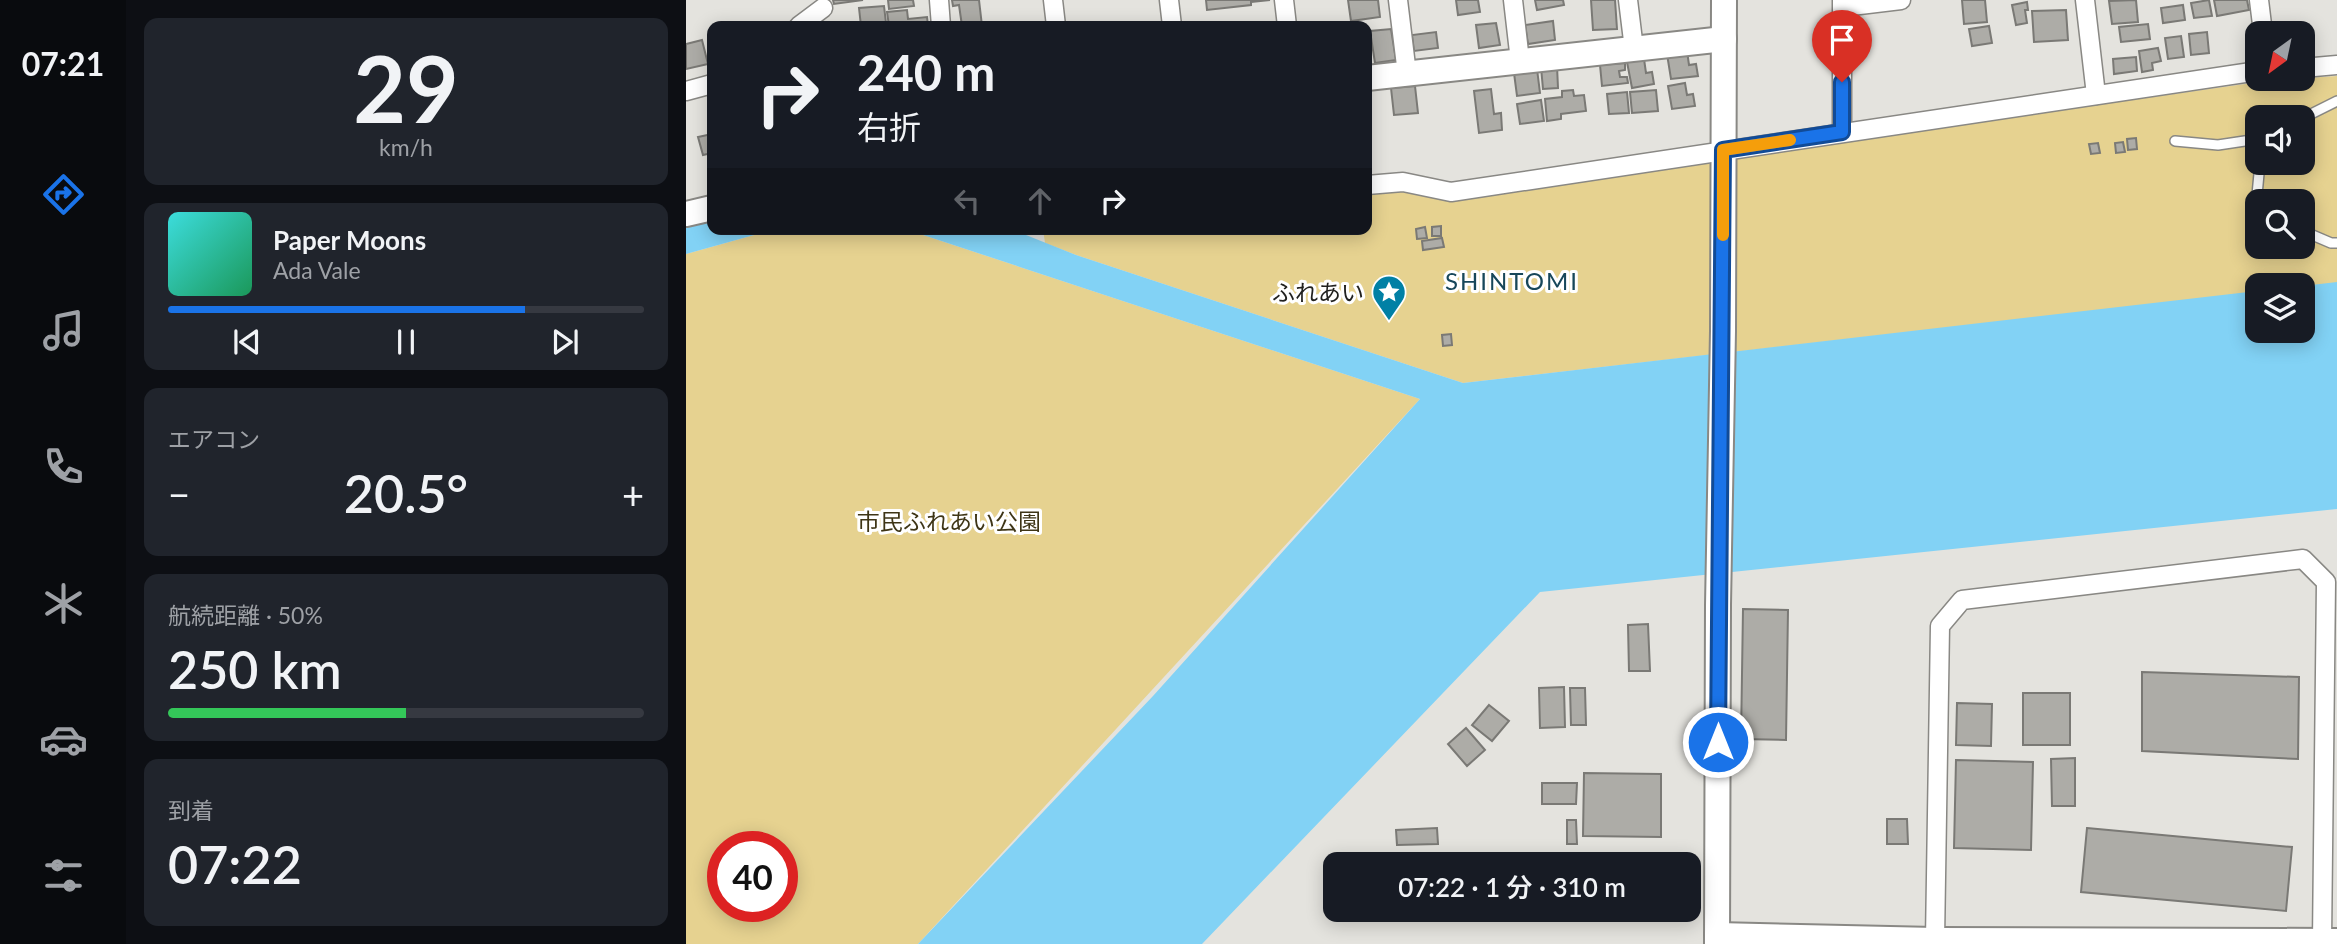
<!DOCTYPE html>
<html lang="ja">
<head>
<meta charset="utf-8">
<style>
	:root { --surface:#171b24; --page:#20242c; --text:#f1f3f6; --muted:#9ea1a6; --line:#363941; --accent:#1a73e8 }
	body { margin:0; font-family:Lato,"Noto Sans JP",sans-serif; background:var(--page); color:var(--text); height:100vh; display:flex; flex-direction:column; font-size:26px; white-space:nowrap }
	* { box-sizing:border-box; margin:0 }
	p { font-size:23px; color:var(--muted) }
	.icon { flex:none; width:38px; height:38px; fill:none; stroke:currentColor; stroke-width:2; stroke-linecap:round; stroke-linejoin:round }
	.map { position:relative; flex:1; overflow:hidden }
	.sheet { display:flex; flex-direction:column; gap:18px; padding:18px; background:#0d0f14; width:560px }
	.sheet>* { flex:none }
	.hud { position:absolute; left:21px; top:21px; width:665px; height:214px; border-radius:14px; box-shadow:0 4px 18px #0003; background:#171b24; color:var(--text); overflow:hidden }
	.needle { width:46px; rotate:213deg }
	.controls { position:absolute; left:1559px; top:21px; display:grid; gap:14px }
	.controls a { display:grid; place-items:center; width:70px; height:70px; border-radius:14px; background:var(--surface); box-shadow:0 4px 18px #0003; font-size:35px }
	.speed { position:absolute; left:21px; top:831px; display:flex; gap:14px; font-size:35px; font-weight:700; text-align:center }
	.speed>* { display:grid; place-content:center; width:91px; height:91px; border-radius:50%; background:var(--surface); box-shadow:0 4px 18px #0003; line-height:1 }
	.speed .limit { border:10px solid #d22; background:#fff; color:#111 }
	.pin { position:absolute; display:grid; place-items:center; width:60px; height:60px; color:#fff; margin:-72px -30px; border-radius:50% 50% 50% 0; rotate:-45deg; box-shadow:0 0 7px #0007 }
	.pin .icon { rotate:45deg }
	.me { position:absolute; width:77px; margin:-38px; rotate:0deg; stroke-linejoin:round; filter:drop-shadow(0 0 5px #0008) }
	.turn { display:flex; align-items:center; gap:24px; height:147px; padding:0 35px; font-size:32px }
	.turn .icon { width:91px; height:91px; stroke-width:2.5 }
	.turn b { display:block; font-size:49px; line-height:60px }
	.lanes { display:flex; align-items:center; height:66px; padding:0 35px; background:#0003; justify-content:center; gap:35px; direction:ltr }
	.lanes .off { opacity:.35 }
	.big { font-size:52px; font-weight:600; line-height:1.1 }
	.sheet .widget { flex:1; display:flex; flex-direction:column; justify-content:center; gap:10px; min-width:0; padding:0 24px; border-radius:14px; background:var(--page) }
	.sheet .dial { align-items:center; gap:0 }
	.dial b { font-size:91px; line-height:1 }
	.song { display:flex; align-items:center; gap:21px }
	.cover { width:84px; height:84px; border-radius:10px; background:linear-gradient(135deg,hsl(180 70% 55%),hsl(150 70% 35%)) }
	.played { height:7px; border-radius:4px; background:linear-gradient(90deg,var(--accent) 75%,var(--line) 75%) }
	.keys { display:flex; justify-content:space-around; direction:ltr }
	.heat { display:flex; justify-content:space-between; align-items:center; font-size:38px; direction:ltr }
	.charge { height:10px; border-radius:5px; background:linear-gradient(90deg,#34c759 50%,var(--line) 0) }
	.trip { position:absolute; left:637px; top:852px; width:378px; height:70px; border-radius:14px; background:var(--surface); box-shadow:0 4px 18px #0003; font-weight:600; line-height:70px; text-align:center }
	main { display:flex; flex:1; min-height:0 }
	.menu { display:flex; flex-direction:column; width:126px; justify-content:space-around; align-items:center; background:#090b0e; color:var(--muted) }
	.menu .icon { width:49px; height:49px }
	.menu .selected { color:var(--accent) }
	.menu b { font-size:32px; color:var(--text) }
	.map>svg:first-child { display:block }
	.green { fill:#e6d290; fill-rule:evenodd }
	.water { fill:#82d2f5 }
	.building { fill:#adaca7; stroke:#7a7975; stroke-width:2 }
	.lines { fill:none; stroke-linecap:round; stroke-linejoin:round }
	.lane-casing { stroke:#898884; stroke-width:12 }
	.street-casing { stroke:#898884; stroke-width:21 }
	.secondary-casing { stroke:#898884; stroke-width:28 }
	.lane { stroke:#fff; stroke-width:9 }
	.street { stroke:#fff; stroke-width:18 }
	.secondary { stroke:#fff; stroke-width:24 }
	.route-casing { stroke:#114b97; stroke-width:18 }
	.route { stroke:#1a73e8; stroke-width:12 }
	.slow { stroke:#f59e0b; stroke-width:12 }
	.labels { text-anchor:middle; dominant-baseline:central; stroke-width:6; stroke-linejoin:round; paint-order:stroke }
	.poi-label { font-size:23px; fill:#21211f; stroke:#fff; text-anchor:end }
	.park-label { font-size:23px; fill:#3e3516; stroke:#fff }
	.neighbourhood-label { font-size:24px; letter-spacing:2px; fill:#17475a; stroke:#fff }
</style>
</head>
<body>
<main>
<nav class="menu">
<b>07:21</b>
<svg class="icon selected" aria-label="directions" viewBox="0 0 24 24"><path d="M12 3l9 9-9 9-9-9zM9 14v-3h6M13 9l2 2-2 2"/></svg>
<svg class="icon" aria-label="music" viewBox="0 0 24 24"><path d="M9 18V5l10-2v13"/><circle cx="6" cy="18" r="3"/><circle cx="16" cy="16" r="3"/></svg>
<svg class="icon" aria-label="phone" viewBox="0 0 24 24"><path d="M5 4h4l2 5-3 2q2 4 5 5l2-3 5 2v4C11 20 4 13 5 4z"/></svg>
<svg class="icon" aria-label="climate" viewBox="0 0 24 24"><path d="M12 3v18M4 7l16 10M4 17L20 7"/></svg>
<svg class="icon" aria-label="car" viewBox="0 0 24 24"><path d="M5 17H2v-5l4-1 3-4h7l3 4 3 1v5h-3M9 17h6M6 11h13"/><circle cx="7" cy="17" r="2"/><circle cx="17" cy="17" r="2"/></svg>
<svg class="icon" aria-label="filters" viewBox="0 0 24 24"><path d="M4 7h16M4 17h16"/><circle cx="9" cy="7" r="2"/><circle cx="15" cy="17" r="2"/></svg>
</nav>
<section class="sheet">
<div class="widget dial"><b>29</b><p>km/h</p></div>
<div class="widget">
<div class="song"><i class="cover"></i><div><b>Paper Moons</b><p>Ada Vale</p></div></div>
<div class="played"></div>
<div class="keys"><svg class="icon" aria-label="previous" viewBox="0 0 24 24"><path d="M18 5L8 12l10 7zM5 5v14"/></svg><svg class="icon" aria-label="pause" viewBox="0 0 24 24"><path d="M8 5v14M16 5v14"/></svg><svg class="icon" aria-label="next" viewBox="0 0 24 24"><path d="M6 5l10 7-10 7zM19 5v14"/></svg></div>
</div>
<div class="widget"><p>エアコン</p>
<div class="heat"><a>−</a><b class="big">20.5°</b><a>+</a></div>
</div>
<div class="widget"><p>航続距離 · 50%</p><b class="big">250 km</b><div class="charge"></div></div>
<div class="widget"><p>到着</p><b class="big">07:22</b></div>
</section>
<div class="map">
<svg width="1651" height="944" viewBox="0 0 1651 944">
	<rect width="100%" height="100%" fill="#e4e3de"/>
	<!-- green -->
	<g class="green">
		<path d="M1651,76V283L1617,286L1572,285L1571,292L777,383L390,255L359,243L357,229H681V191L717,188L765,196L1587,80ZM1572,117H1617V163H1572ZM1572,201H1617V247H1572Z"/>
		<path d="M90,229H219L734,399L232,944H0V254ZM37,847H96V906H37Z"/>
	</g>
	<!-- water -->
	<g class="water">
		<path d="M26,218V229H90L0,254V225Z"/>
		<path d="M219,229H325L390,255L777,383L1571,291L1572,331H1617V286L1651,282V509L854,592L516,944H232L467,696L734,399Z"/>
	</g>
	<!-- building -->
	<g class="building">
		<path d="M147,0H177L148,4Z"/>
		<path d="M202,0H227L228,6L203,9Z"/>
		<path d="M266,0H293L296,26H276L273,5L267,6Z"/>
		<path d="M520,0H584L565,2V5L521,10Z"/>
		<path d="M662,0H692L694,17L665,21Z"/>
		<path d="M770,0H792L794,12L772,15Z"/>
		<path d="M849,0H877L878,5L851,10Z"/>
		<path d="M905,0H929L931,29L907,30Z"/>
		<path d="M1276,0H1299L1301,22L1278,24Z"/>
		<path d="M1450,0L1452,22L1426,24L1423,1Z"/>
		<path d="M1523,0L1526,16L1508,18L1505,3Z"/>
		<path d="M1528,0H1561L1563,10L1531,16Z"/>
		<path d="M1341,2L1342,10H1339L1341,23L1330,25L1326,5Z"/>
		<path d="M1497,5L1499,20L1477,23L1475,8Z"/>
		<path d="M198,6L200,23L175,26L173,8Z"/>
		<path d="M221,10L222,19L241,17L242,26H203L201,12Z"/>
		<path d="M1380,10L1382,40L1348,42L1346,11Z"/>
		<path d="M867,21L869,40L842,44L839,25Z"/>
		<path d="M810,23L814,45L793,48L790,25Z"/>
		<path d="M1462,24L1464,39L1435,42L1433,27Z"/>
		<path d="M1303,26L1306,43L1286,46L1283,29Z"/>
		<path d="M705,29L710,60L689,63L684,31Z"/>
		<path d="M750,32L752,48L728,51L726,35Z"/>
		<path d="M1521,32L1523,53L1505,55L1503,34Z"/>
		<path d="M1495,36L1498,57L1482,59L1479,38Z"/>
		<path d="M16,40L22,64L0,69V44Z"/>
		<path d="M1472,48L1475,61L1466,63L1467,70L1456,72L1453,51Z"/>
		<path d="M1001,51L1003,65L1010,64L1012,76L985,79L981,54Z"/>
		<path d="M1450,57L1451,71L1428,74L1427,59Z"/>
		<path d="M958,59L960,73L966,72L968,84L946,88L941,62Z"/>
		<path d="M939,63V70L933,71L934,77H941L942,83L916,86L914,65Z"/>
		<path d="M871,66L872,88L857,89L855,67Z"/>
		<path d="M851,69L854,93L831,96L828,73Z"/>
		<path d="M999,83L1001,95L1007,94L1009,106L986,109L982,86Z"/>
		<path d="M729,86L732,113L708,115L705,88Z"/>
		<path d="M805,89L808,114L815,113L816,130L793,133L788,91Z"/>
		<path d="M887,90L888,96L898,95L900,111L875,114V119L861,121L859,99L876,97V91Z"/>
		<path d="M970,90L972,111L946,113L944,92Z"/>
		<path d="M941,92L943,113L923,114L921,94Z"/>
		<path d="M855,100L858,121L834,124L831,104Z"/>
		<path d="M26,134V153L17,155L12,137Z"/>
		<path d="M1450,138L1451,149L1442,150L1441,139Z"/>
		<path d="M1437,142L1439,152L1430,153L1429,143Z"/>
		<path d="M1412,143L1414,153L1405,154L1403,144Z"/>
		<path d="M755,226V236H746V227Z"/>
		<path d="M739,227L741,238L731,239L730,229Z"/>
		<path d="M756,238L758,247L737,250L736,241Z"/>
		<path d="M765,334L766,345L757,346L756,335Z"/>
		<path d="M1057,609L1102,610L1100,740L1055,739Z"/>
		<path d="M962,624L964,671H943L942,625Z"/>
		<path d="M1456,672L1613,677L1612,759L1456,751Z"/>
		<path d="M878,687L879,727L854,728L853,688Z"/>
		<path d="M884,688H899L900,725H885Z"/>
		<rect x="1337" y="693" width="47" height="52"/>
		<path d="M1271,703L1306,704L1305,746L1270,745Z"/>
		<path d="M803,705L823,721L806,741L786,725Z"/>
		<path d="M780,728L799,750L781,766L762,744Z"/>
		<path d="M1389,758V806H1366L1365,759Z"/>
		<path d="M1270,760L1347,762L1345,850L1268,848Z"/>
		<path d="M898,773L975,774V837L897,836Z"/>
		<path d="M856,783H891L890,804H856Z"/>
		<path d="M1201,819H1221L1222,844H1201Z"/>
		<path d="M881,820H890L891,844H881Z"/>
		<path d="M751,828L752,844L711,845L710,830Z"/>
		<path d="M1401,828L1606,847L1600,911L1395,892Z"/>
	</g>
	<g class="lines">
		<!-- lane casing -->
		<g class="lane-casing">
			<g id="lane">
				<path d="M1617,118L1651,101"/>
				<path d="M1489,141L1532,145L1572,139"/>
				<path d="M1574,163L1571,195L1576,201"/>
				<path d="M1617,231L1645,243H1651"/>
			</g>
		</g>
		<!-- street casing -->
		<g class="street-casing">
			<g id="street">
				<path d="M253,0L255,26"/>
				<path d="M367,0L370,26"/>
				<path d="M483,0L486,26"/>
				<path d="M598,0L601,26"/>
				<path d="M712,0L721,74"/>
				<path d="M827,0L834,61"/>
				<path d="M942,0L948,49"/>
				<path d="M1399,0L1410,95"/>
				<path d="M1573,0L1577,33"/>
				<path d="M1157,7L1215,0"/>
				<path d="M113,26L137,8"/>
				<path d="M1617,68L1651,65"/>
				<path d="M0,91L26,84"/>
				<path d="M1156,132V0"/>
				<path d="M681,185L717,182L765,192L1572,71"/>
				<path d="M1249,940L1254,626L1276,600L1617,559L1640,582L1636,941"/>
			</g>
		</g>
		<!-- secondary casing -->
		<g class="secondary-casing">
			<g id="secondary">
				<path d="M681,78L1038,39"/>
				<path d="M0,214L26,208"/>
				<path d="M1031,935L1249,940L1651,941"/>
				<path d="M1031,944L1032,605L1037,331L1038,0"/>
			</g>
		</g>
		<!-- lane -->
		<use href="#lane" class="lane"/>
		<!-- street -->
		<use href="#street" class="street"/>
		<!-- secondary -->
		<use href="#secondary" class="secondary"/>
	</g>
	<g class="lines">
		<!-- route casing -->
		<g class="route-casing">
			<path id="route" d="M1032,742L1037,150L1156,132V82"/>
		</g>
		<!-- route -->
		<use href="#route" class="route"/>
		<!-- slow -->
		<path class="slow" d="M1037,235V150L1104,140"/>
	</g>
	<!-- icons -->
	<defs>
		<g id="sight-pin" transform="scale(1.75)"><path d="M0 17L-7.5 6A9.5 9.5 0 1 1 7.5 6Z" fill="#0180a5" stroke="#fff"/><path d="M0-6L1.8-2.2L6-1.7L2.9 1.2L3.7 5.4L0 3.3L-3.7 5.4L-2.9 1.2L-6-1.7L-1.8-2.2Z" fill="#fff"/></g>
	</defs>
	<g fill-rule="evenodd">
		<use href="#sight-pin" x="703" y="292"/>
	</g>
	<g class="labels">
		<!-- poi labels -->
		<g class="poi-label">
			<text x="678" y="292">ふれあい</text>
		</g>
		<!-- park labels -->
		<g class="park-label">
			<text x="263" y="521">市民ふれあい公園</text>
		</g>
		<!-- neighbourhood labels -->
		<g class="neighbourhood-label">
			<text x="826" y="280">SHINTOMI</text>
		</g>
	</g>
</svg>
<div class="controls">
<a><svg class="needle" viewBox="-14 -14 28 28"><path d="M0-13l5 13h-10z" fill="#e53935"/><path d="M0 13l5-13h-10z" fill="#9ea1a6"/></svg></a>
<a><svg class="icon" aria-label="sound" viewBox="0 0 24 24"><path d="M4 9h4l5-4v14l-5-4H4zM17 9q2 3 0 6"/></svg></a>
<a><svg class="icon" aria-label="search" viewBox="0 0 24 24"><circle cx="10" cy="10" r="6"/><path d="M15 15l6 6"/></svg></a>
<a><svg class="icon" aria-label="layers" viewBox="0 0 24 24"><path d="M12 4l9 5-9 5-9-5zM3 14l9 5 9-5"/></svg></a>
</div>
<div class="speed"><div class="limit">40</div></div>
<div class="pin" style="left:1156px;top:82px;background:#d93025"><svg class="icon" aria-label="arrive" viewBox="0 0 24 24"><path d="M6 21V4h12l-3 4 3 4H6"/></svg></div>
<svg class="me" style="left:1032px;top:742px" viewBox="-20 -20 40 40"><circle r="17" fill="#1a73e8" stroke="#fff" stroke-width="3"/><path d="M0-11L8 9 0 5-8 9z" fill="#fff"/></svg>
<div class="trip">07:22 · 1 分 · 310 m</div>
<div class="hud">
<div class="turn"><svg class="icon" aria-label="right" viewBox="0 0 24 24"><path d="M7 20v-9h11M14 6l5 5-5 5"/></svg><div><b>240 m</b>右折</div></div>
<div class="lanes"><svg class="icon off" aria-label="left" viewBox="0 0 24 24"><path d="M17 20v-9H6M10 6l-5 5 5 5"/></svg><svg class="icon off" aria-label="ahead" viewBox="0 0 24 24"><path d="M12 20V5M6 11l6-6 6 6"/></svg><svg class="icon" aria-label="right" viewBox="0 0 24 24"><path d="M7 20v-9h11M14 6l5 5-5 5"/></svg></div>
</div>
</div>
</main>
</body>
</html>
